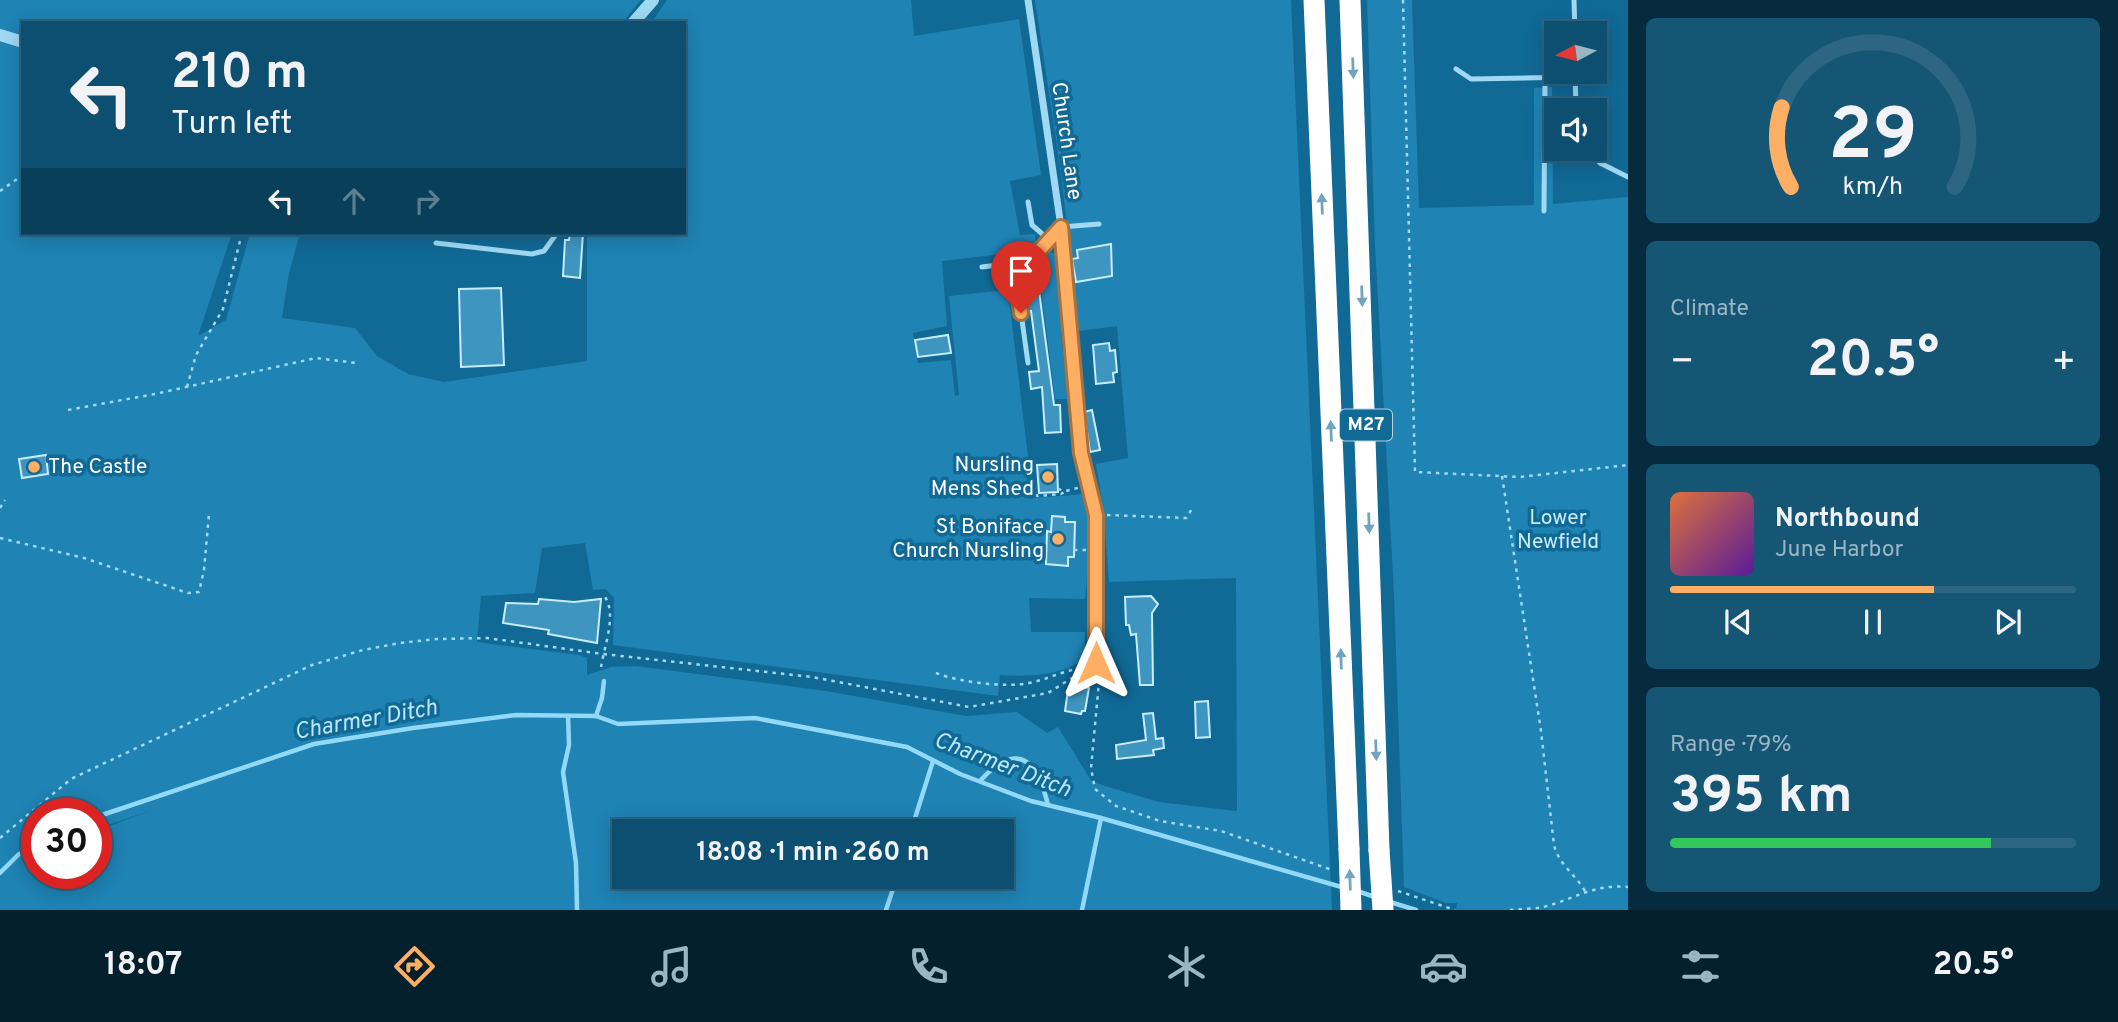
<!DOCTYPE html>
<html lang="en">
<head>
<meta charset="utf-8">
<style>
	:root { --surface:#0d4f70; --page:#165675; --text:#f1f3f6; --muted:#9ab5c3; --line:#2d6683; --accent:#ffaf63 }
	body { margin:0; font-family:Overpass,sans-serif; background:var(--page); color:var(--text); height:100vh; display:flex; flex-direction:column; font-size:26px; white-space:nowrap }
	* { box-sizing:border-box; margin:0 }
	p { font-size:23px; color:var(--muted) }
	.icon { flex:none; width:38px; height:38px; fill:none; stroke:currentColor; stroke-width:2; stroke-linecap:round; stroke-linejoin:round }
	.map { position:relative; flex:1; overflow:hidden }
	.drawer { display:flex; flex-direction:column; gap:18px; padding:18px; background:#072b3e; width:490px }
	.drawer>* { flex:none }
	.top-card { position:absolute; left:21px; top:21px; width:665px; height:214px; border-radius:0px; box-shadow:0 4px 18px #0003,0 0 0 2px var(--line); background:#0d4f70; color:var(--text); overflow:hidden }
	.needle { width:46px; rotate:263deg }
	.controls { position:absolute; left:1544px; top:21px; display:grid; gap:14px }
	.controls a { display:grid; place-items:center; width:63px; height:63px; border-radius:0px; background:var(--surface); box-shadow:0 4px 18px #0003,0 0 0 2px var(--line); font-size:35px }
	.speed { position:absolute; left:21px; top:798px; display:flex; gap:14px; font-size:35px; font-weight:700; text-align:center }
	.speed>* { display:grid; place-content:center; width:91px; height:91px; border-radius:50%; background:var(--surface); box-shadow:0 4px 18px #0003,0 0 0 2px var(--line); line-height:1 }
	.speed .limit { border:10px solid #d22; background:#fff; color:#111 }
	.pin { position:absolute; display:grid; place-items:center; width:60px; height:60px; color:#fff; margin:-72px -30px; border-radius:50% 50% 50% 0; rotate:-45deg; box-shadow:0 0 7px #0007 }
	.pin .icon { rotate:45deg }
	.me { position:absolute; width:77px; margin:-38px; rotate:0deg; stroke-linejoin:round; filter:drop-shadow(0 0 5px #0008) }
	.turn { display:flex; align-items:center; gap:24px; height:147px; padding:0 35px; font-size:32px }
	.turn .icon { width:91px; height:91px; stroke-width:2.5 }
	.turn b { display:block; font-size:49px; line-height:60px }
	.lanes { display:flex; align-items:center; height:66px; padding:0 35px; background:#0003; justify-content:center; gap:35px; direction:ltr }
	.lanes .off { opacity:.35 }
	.big { font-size:52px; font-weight:700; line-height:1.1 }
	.drawer .tile { flex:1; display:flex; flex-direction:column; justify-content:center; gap:10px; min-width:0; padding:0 24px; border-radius:10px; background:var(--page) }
	.drawer .dial { align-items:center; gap:0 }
	.dial svg { height:182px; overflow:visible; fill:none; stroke:var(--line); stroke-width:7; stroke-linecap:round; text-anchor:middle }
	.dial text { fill:var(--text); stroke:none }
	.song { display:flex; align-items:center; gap:21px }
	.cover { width:84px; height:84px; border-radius:10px; background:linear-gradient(135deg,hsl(20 70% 55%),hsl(270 70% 35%)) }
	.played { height:7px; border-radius:4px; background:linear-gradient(90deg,var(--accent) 65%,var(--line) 65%) }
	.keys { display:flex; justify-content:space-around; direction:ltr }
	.heat { display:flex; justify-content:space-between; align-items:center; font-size:38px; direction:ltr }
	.charge { height:10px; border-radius:5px; background:linear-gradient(90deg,#34c759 79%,var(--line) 0) }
	.trip { position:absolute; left:612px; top:819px; width:402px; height:70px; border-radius:0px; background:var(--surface); box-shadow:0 4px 18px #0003,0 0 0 2px var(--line); font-weight:700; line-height:70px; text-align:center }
	.tab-bar { display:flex; height:112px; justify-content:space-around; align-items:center; background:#05202d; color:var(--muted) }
	.tab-bar .icon { width:49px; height:49px }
	.tab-bar .current { color:var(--accent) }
	.tab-bar b { font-size:32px; color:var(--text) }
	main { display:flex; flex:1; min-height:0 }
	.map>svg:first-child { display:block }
	.green { fill:#1f83b4; fill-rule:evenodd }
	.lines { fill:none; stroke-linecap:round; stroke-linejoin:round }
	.stream { stroke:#92d8f7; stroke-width:4.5 }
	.building { fill:#3e95c0; stroke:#c8edfe; stroke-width:2 }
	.path { stroke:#a0d9f4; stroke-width:2.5; stroke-dasharray:3.5 5; stroke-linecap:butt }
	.service { stroke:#a0d9f4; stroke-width:5 }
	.minor { stroke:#a0d9f4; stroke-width:7 }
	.tertiary { stroke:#a0d9f4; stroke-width:12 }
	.motorway { stroke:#fff; stroke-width:21 }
	.motorway-bridge { stroke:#fff; stroke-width:21 }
	.oneway { fill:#70a5c0 }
	.route-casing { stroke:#a67240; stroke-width:18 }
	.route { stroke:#ffaf63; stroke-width:12 }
	.poi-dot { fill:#ffaf63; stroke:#116996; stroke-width:2.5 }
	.labels { text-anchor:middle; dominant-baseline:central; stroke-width:7; stroke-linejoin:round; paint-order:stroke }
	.shield { fill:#116996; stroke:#b8d2e0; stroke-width:2 }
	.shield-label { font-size:19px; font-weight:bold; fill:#fff }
	.street-label { font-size:21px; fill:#fff; stroke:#116996 }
	.poi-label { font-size:21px; fill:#fff; stroke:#116996; text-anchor:end }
	.park-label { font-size:21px; fill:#c8edfe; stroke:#116996 }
	.water-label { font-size:23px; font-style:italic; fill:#b8e6fb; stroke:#116996 }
</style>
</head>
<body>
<main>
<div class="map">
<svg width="1628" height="910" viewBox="0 0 1628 910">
	<rect width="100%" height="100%" fill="#116996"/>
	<!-- green -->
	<g class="green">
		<path d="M0,0H641L622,23H23V233H232L198,336L226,320L250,233H300L289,273L282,318L355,328L377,356L408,374L444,382L587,361V233H684V23H651L667,0H911L914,36L1019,19L1041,175L1010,181L1020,235L1035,234L1036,250L942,261L947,326L913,333L918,363L951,360L955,396L959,395L949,296L1008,290L1033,498L1086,494C1093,529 1089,564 1085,599L1029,598L1031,632H1085V659C1060,676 1029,677 1000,675L998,696L613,645L614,598L606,589L593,590L585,543L542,548L535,593L481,596L477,642L579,655L587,658V675L611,667L636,666L826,691L966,716L1017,712L1047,733L1058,727L1092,782L1159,802L1237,811L1236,578L1109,582L1103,507L1096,464L1128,458L1117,326L1079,331L1061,173L1035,0H1291L1332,910H0ZM152,810L96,831V873H37V814H96V829ZM625,831H1003V877H625Z"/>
		<path d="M1367,0H1412L1419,208L1534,205V88L1552,87L1553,204L1628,197V910H1456L1457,903H1446L1404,887L1394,594L1375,244Z"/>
		<path d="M1047,251L1055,254L1066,333L1061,334L1068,399H1055L1039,272L1031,273L1030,268L1035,259Z"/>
	</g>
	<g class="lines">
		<!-- stream -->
		<g class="stream">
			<path d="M568,716L569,745L563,772L576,863L577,910"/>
			<path d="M596,716L602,698L604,681"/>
			<path d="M980,781C1017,740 1037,759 1048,805"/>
			<path d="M96,817L314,744L413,728L516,715L596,716L618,724L755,718L907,747L960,774L1031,801L1101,818L1345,888"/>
			<path d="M911,831L933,761"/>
			<path d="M0,873L19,854L37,846"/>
			<path d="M1357,891L1375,897"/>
			<path d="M1390,902L1416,910"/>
			<path d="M886,910L897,877"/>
			<path d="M1082,910L1101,818"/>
		</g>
	</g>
	<!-- building -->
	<g class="building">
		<path d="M570,233H583L580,278L563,276L565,240H569Z"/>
		<path d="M1111,244L1112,276L1076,282L1072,259L1078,258L1077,250Z"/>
		<path d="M1037,275L1054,405H1060L1061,432L1045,433L1042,387L1031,389L1029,372L1039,371L1031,311L1026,312L1021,277Z"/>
		<path d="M501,288L504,365L461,367L459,289Z"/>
		<path d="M948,335L951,353L918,357L915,340Z"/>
		<path d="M1109,343L1110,351L1115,350L1117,372L1113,373L1114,382L1096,384L1093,345Z"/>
		<path d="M1092,410L1100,450L1090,452L1084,412Z"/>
		<path d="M46,455L48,474L22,478L19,459Z"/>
		<path d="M1057,464L1058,492L1039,493L1037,465Z"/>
		<path d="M1052,516L1065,517V522H1075L1074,557H1068V566L1046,564L1047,531L1051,532Z"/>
		<path d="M1151,596L1158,604L1152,613L1153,685H1140L1136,634L1131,635L1129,625H1126L1125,597Z"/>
		<path d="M539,599L574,602L601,599L597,643L548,634L549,630L503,623L506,603L538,604Z"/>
		<path d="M1078,686L1089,688L1085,711H1082L1081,714L1065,711L1068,690L1077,691Z"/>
		<path d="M1208,701L1210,737L1196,738L1195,702Z"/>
		<path d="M1153,713L1156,739L1163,738L1164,748L1153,750L1154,755L1117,759L1116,745L1146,740L1143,714Z"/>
	</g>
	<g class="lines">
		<!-- path -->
		<g class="path">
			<path d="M1403,0L1415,472L1520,477L1628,465"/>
			<path d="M0,191L23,175"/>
			<path d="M187,387L196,355L223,309L242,233"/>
			<path d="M68,410L155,394L316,358L356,363"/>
			<path d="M1502,476L1541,731L1554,845C1559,865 1575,874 1585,891"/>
			<path d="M1034,486L1037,496L1061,494L1066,491"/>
			<path d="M1058,489L1066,491L1081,487"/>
			<path d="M0,508L5,500"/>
			<path d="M1107,515L1186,518L1194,506"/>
			<path d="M0,538L84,558L188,593L199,592L204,570L209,514"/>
			<path d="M1074,550H1087"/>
			<path d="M601,667C604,647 617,615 605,597"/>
			<path d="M1097,671L1099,682L1091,768L1095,789L1116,806L1160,821L1221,831L1332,870"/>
			<path d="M936,673C959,682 1005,688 1029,683C1050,679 1067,668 1088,668"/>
			<path d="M0,838L71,779L312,665L363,650L400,643L437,639L487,638L603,654L812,677L969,707L1048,693L1088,668"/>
			<path d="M1398,891L1455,910"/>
			<path d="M1510,910C1521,909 1533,909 1543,907C1576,899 1591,884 1628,887"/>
		</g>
		<!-- service -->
		<g class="service">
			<path d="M1574,0L1575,33"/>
			<path d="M1456,69L1471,79L1575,77"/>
			<path d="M1575,72L1576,110"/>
			<path d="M1589,149L1600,163L1628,177"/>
			<path d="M1028,202L1032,225L1048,239"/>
			<path d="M1544,211L1545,78"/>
			<path d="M436,243L532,254L544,251L557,233"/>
			<path d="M982,267L1014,263"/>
			<path d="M1028,363L1014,263L1037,253L1061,227L1099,224"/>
		</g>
		<!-- minor -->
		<path class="minor" d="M1028,0L1061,227L1081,453L1096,515V663"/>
		<!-- tertiary -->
		<g class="tertiary">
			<path d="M633,23L653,0"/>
			<path d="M0,35L23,42"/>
		</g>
		<!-- motorway -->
		<g class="motorway">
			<path d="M1314,0L1349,849"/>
			<path d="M1350,0L1379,850"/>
		</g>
		<!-- motorway-bridge -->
		<g class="motorway-bridge">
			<path d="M1349,849L1351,910"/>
			<path d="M1379,850L1383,910"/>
		</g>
	</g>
	<!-- one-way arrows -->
	<defs><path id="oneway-solid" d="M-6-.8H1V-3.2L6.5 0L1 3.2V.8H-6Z" transform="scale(1.75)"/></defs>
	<g class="oneway">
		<use href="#oneway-solid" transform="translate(1353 68) rotate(88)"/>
		<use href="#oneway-solid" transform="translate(1322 204) rotate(-92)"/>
		<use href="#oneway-solid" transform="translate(1362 296) rotate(88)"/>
		<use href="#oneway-solid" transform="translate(1331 431) rotate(-92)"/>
		<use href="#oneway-solid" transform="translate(1369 523) rotate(88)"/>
		<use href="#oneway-solid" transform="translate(1341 659) rotate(-92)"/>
		<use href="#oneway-solid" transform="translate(1376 750) rotate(88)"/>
		<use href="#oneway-solid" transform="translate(1350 880) rotate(-92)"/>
	</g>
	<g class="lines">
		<!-- route casing -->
		<g class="route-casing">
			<path id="route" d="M1021,313L1014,262L1037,253L1061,227L1081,453L1096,515V663"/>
		</g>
		<!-- route -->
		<use href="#route" class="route"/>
	</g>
	<!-- markers -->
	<g class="poi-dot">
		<circle cx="34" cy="467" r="7"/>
		<circle cx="1048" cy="477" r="7"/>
		<circle cx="1058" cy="539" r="7"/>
	</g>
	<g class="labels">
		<!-- shield labels -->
		<rect class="shield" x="1340" y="409.5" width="52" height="31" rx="5"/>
		<g class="shield-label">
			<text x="1366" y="425">M27</text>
		</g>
		<!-- street labels -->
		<g class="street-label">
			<text transform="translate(1066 141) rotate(82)">Church Lane</text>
		</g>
		<!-- poi labels -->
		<g class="poi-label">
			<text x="1034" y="465">Nursling<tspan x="1034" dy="24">Mens Shed</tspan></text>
			<text x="48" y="467" text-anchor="start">The Castle</text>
			<text x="1044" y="527">St Boniface<tspan x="1044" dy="24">Church Nursling</tspan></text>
		</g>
		<!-- park labels -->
		<g class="park-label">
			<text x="1558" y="518">Lower<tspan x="1558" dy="24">Newfield</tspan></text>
		</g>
		<!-- water labels -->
		<g class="water-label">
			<text transform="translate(366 721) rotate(-10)">Charmer Ditch</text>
			<text transform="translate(1002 766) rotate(21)">Charmer Ditch</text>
		</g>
	</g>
</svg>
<div class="controls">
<a><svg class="needle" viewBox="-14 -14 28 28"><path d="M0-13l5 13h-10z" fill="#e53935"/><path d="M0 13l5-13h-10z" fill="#9ab5c3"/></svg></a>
<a><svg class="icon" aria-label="sound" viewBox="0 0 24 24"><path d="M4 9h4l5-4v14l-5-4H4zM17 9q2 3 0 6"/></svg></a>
</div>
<div class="speed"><div class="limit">30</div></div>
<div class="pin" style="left:1021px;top:313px;background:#d93025"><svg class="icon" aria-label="arrive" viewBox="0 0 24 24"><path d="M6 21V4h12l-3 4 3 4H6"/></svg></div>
<svg class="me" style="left:1096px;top:663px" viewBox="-20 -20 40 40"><path d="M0-17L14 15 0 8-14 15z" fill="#ffaf63" stroke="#fff" stroke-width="4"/></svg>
<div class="trip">18:08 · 1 min · 260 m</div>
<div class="top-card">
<div class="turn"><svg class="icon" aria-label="left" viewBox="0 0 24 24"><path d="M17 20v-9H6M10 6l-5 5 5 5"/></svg><div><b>210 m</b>Turn left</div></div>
<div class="lanes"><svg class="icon" aria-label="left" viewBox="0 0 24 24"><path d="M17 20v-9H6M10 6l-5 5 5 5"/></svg><svg class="icon off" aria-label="ahead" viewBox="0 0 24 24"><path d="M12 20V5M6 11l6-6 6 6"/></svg><svg class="icon off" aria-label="right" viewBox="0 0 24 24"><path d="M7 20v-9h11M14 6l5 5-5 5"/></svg></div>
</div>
</div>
<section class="drawer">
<div class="tile dial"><svg viewBox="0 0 100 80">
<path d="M14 69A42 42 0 1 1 86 69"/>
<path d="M14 69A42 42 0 0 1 10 34" stroke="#ffaf63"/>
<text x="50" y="56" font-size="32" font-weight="700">29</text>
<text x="50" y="72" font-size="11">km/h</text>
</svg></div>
<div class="tile"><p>Climate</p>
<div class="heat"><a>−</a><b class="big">20.5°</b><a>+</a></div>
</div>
<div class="tile">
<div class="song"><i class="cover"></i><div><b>Northbound</b><p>June Harbor</p></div></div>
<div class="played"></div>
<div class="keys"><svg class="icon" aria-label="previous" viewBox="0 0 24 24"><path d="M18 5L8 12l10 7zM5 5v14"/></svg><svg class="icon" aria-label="pause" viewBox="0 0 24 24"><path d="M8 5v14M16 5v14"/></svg><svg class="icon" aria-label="next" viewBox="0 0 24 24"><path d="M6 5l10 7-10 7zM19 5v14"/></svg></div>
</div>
<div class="tile"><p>Range · 79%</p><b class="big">395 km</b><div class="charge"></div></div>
</section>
</main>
<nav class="tab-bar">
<b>18:07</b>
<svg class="icon current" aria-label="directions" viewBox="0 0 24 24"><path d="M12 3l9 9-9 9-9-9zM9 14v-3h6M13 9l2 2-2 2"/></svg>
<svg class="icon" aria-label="music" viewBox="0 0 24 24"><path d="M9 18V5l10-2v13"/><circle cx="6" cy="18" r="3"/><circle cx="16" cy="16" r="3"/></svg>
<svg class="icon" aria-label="phone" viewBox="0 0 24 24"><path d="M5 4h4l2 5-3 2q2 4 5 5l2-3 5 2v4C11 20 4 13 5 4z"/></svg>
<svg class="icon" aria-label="climate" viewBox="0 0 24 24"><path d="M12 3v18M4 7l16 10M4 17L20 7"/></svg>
<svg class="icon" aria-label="car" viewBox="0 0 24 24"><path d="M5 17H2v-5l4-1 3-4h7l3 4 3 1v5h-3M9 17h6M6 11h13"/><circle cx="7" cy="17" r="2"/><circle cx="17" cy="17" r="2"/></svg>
<svg class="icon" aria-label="filters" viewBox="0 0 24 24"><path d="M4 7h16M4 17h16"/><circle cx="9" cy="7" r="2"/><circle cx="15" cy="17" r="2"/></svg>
<b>20.5°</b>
</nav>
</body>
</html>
